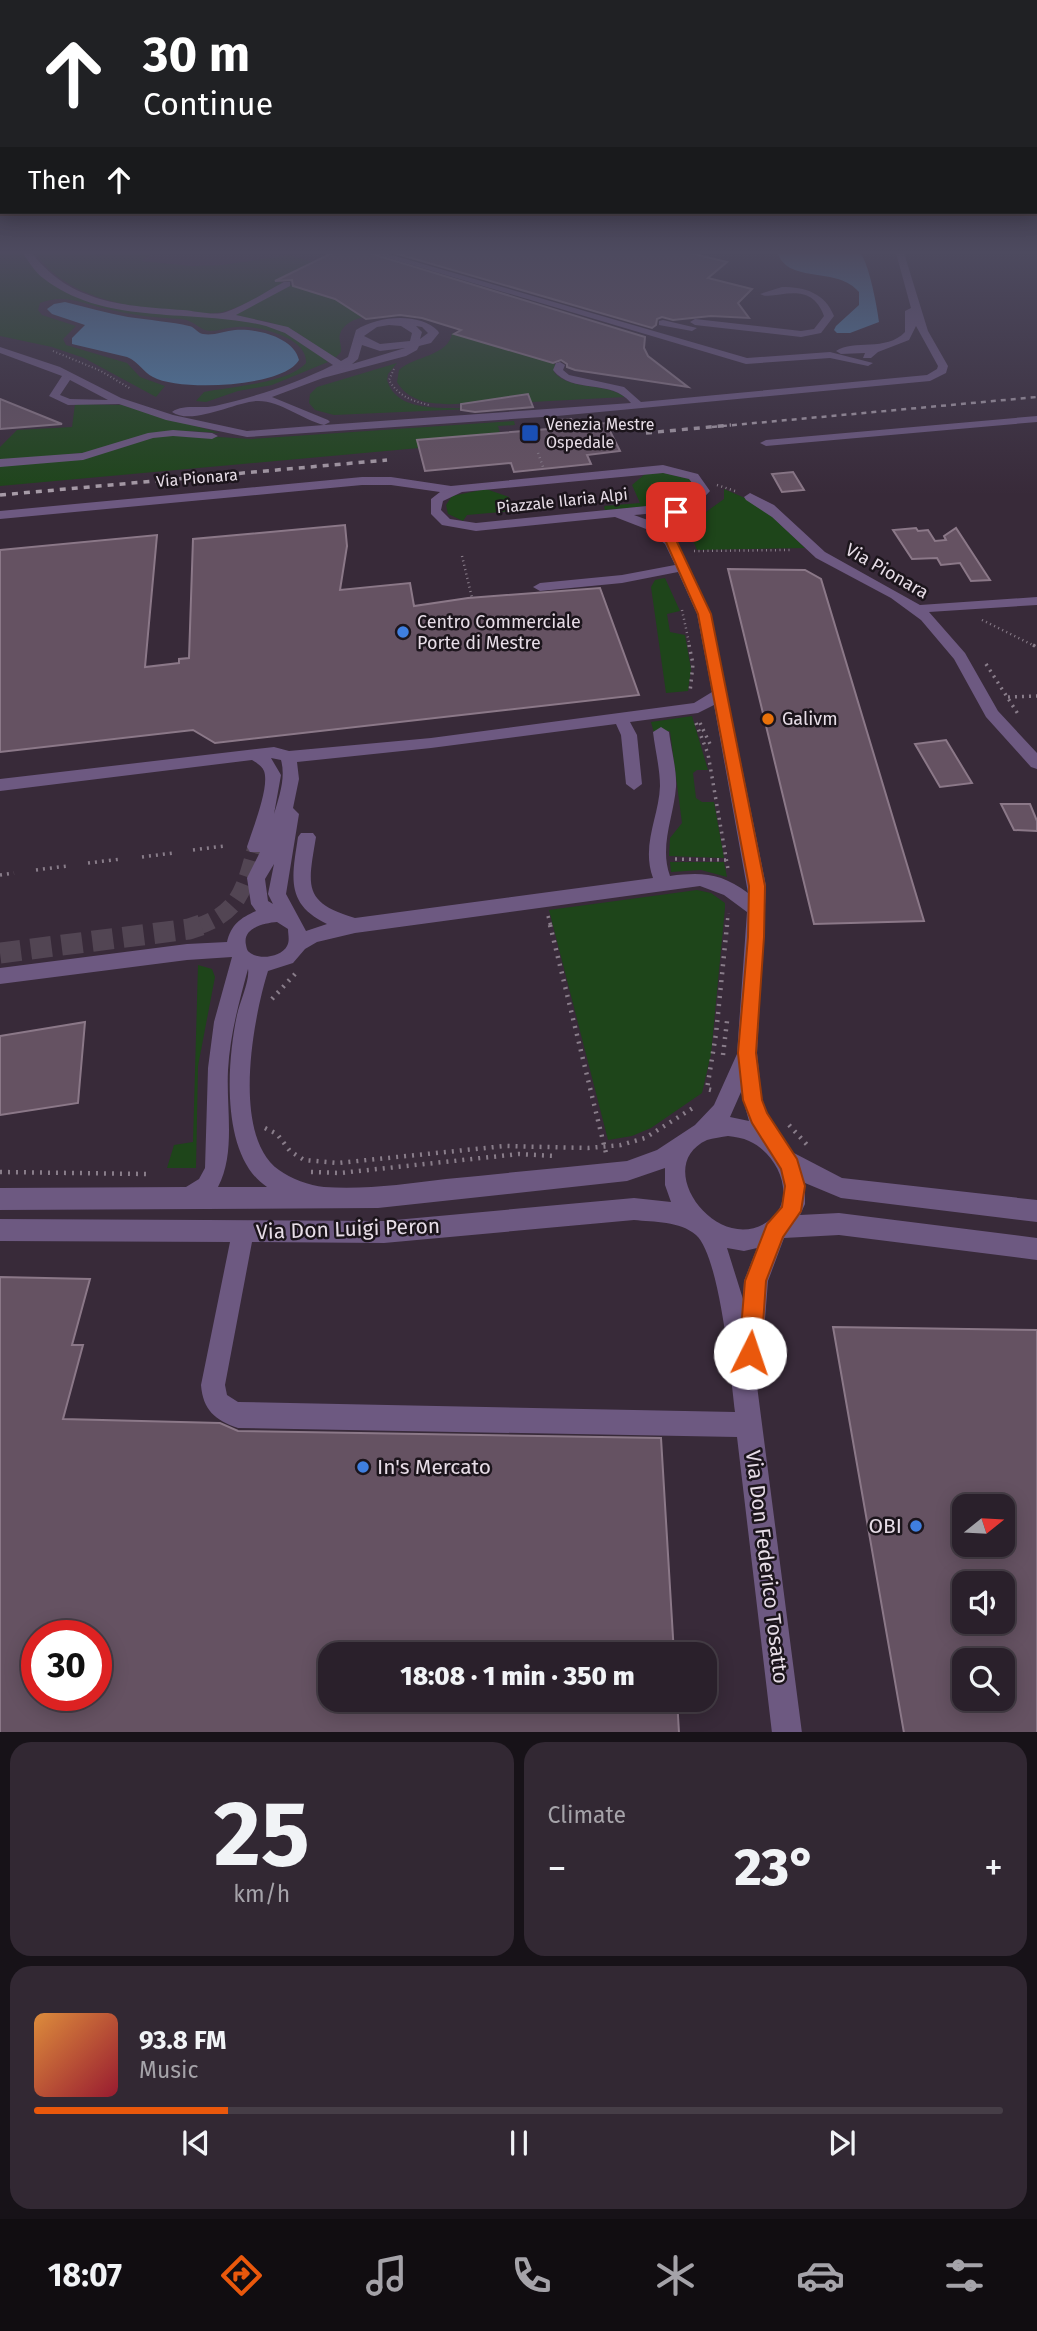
<!DOCTYPE html>
<html lang="en">
<head>
<meta charset="utf-8">
<style>
	:root { --surface:#2a202b; --page:#322833; --text:#f1f3f6; --muted:#a5a3a9; --line:#463e47; --accent:#ea580c }
	body { margin:0; font-family:"Fira Sans",sans-serif; background:var(--page); color:var(--text); height:100vh; display:flex; flex-direction:column; font-size:26px; white-space:nowrap }
	* { box-sizing:border-box; margin:0 }
	p { font-size:23px; color:var(--muted) }
	.icon { flex:none; width:38px; height:38px; fill:none; stroke:currentColor; stroke-width:2; stroke-linecap:round; stroke-linejoin:round }
	.map { position:relative; height:1732px; overflow:hidden }
	.panel { display:flex; flex-direction:column; gap:10px; padding:10px; background:#171218; flex:1 }
	.panel>* { flex:none }
	.guide { position:absolute; left:0px; top:0px; width:1038px; height:214px; box-shadow:0 4px 18px #0003,0 0 0 2px var(--line); background:#202124; color:#fff; overflow:hidden }
	.needle { width:46px; rotate:72deg }
	.controls { position:absolute; left:952px; top:1494px; display:grid; gap:14px }
	.controls a { display:grid; place-items:center; width:63px; height:63px; border-radius:14px; background:var(--surface); box-shadow:0 4px 18px #0003,0 0 0 2px var(--line); font-size:35px }
	.speed { position:absolute; left:21px; top:1620px; display:flex; gap:14px; font-size:35px; font-weight:700; text-align:center }
	.speed>* { display:grid; place-content:center; width:91px; height:91px; border-radius:50%; background:var(--surface); box-shadow:0 4px 18px #0003,0 0 0 2px var(--line); line-height:1 }
	.speed .limit { border:10px solid #d22; background:#fff; color:#111 }
	.pin { position:absolute; display:grid; place-items:center; width:60px; height:60px; color:#fff; margin:-30px; border-radius:14px; box-shadow:0 4px 10px #0006 }
	.me { position:absolute; width:77px; margin:-38px; rotate:4deg; stroke-linejoin:round; filter:drop-shadow(0 0 5px #0008) }
	.turn { display:flex; align-items:center; gap:24px; height:147px; padding:0 28px; font-size:32px }
	.turn .icon { width:91px; height:91px; stroke-width:2.5 }
	.turn b { display:block; font-size:49px; line-height:60px }
	.then { display:flex; align-items:center; height:66px; padding:0 28px; background:#0003; gap:14px; font-size:26px }
	.big { font-size:52px; font-weight:800; line-height:1.1 }
	.panel .card { flex:1; display:flex; flex-direction:column; justify-content:center; gap:10px; min-width:0; padding:0 24px; border-radius:21px; background:var(--page) }
	.panel .dial { align-items:center; gap:0 }
	.dial b { font-size:91px; line-height:1 }
	.song { display:flex; align-items:center; gap:21px }
	.cover { width:84px; height:84px; border-radius:10px; background:linear-gradient(135deg,hsl(30 70% 55%),hsl(350 70% 35%)) }
	.played { height:7px; border-radius:4px; background:linear-gradient(90deg,var(--accent) 20%,var(--line) 20%) }
	.keys { display:flex; justify-content:space-around; direction:ltr }
	.heat { display:flex; justify-content:space-between; align-items:center; font-size:38px; direction:ltr }
	.panel .tiles { flex:1; display:grid; gap:10px; grid-template-columns:1fr 1fr }
	.card:last-child { grid-column:span 2 }
	.trip { position:absolute; left:318px; top:1642px; width:399px; height:70px; border-radius:21px; background:var(--surface); box-shadow:0 4px 18px #0003,0 0 0 2px var(--line); font-weight:800; line-height:70px; text-align:center }
	.tab-bar { display:flex; height:112px; justify-content:space-around; align-items:center; background:#110d11; color:var(--muted) }
	.tab-bar .icon { width:49px; height:49px }
	.tab-bar .current { color:var(--accent) }
	.tab-bar b { font-size:32px; color:var(--text) }
	.map>svg:first-child { display:block }
	.green { fill:#1e451a }
	.water { fill:#5085b0 }
	.building { fill:#655262; stroke:#8b7888; stroke-width:2; fill-rule:evenodd }
	.lines { fill:none; stroke-linecap:round; stroke-linejoin:round }
	.minor-tunnel-far1 { stroke:#524553; stroke-width:17; stroke-dasharray:17 8; stroke-linecap:butt }
	.minor-tunnel { stroke:#524553; stroke-width:21; stroke-dasharray:21 10; stroke-linecap:butt }
	.path-far3 { stroke:#897d8a; stroke-width:2; stroke-dasharray:1 2.5; stroke-linecap:butt }
	.path-far2 { stroke:#897d8a; stroke-width:2.5; stroke-dasharray:1 3.5; stroke-linecap:butt }
	.path-far1 { stroke:#897d8a; stroke-width:3.5; stroke-dasharray:2 5; stroke-linecap:butt }
	.path { stroke:#897d8a; stroke-width:4.5; stroke-dasharray:2 6; stroke-linecap:butt }
	.minor { fill:#6d5981; fill-rule:evenodd }
	.rail-far1 { stroke:#a79ba7; stroke-width:2.5; stroke-dasharray:5 5; stroke-linecap:butt }
	.rail { stroke:#a79ba7; stroke-width:3.5; stroke-dasharray:6 6; stroke-linecap:butt }
	.route { fill:#ea580c; stroke:#983908; stroke-width:2 }
	.transit-dot { fill:#1a4fb4; stroke:#1c151c; stroke-width:2.5 }
	.shop-dot { fill:#3f7fe0; stroke:#1c151c; stroke-width:2.5 }
	.food-dot { fill:#e8710a; stroke:#1c151c; stroke-width:2.5 }
	.labels { text-anchor:middle; dominant-baseline:central; stroke-width:5; stroke-linejoin:round; paint-order:stroke }
	.far-poi-label { font-size:16px; fill:#e7dde7; stroke:#1c151c; text-anchor:start }
	.far-street-label { font-size:16px; fill:#e7dde7; stroke:#1c151c }
	.street-label { font-size:18px; fill:#e7dde7; stroke:#1c151c }
	.poi-label { font-size:18px; fill:#e7dde7; stroke:#1c151c; text-anchor:start }
	.near-street-label { font-size:21px; fill:#e7dde7; stroke:#1c151c }
	.near-poi-label { font-size:21px; fill:#e7dde7; stroke:#1c151c; text-anchor:start }
</style>
</head>
<body>
<div class="map">
<svg width="1037" height="1733" viewBox="0 0 1037 1733">
	<rect width="100%" height="100%" fill="#382a39"/>
	<!-- green -->
	<g class="green">
		<path d="M0,253H24L48,280L107,305L250,321L283,331L306,344L328,362L272,385L238,391L206,402L196,401L204,392C230,387 289,383 306,363C308,337 256,325 237,327C228,327 219,331 210,331C201,331 192,319 181,319C157,318 131,315 107,309C84,304 64,293 40,303L38,310L42,315L76,326L63,339L66,345L127,363L140,377L165,386L156,397L84,358L52,347L0,336Z"/>
		<path d="M36,253H93L97,256L108,253H153L141,261L192,266L222,265L289,255L313,262L276,280L285,284C265,292 247,305 226,311C214,315 200,313 188,312C139,310 64,299 36,253Z"/>
		<path d="M290,285L382,313C369,316 345,318 340,334C338,340 342,345 341,352L335,358L296,332L269,322L235,316L238,311Z"/>
		<path d="M452,333L555,364L554,372C569,391 605,382 625,397L531,402L527,394C496,396 420,422 397,382L399,370C414,356 449,356 452,333Z"/>
		<path d="M397,363L388,374L387,380C397,414 443,406 469,409L334,415L315,410L309,403L310,394L317,387Z"/>
		<path d="M75,404L122,405L220,433L188,431L153,433L91,452L0,461V447L17,430L72,427Z"/>
		<path d="M514,421L515,425L498,426L500,433L418,440L419,448L0,486V465L68,460L141,439L172,434L251,439Z"/>
		<path d="M664,473L689,479L697,488L696,495L683,503L605,510L604,506L640,503L632,485L645,474Z"/>
		<path d="M486,489L509,497L513,511L467,515L463,521L448,514L446,505L452,496Z"/>
		<path d="M724,489L759,504L805,548L697,550L690,533L692,522L724,499Z"/>
		<path d="M665,578L680,611L667,614L670,632L685,635L691,669L688,691L666,693L651,587L655,580Z"/>
		<path d="M692,716L708,770H697L693,773L696,798L702,802H714L724,858L669,856L670,838L682,823L670,731L654,733L651,722Z"/>
		<path d="M670,862H724L727,877L701,870L671,872Z"/>
		<path d="M697,890L711,893L725,903V908L711,1054L702,1093L651,1128L632,1136L608,1140L549,910Z"/>
		<path d="M198,965L212,969L215,977L198,1066L196,1168H167L174,1145L193,1142Z"/>
	</g>
	<!-- water -->
	<g class="water">
		<path d="M778,253H860C869,263 877,306 879,322L850,333H837L834,330L836,326L859,305V292C838,266 787,284 778,253Z"/>
		<path d="M65,302C86,307 107,313 128,317C148,320 173,322 189,326C195,327 197,333 203,334C213,336 225,331 235,330C255,328 294,337 299,360C284,387 180,392 153,377C143,372 139,362 127,357L72,344V338L85,325L52,314L47,309L54,304Z"/>
	</g>
	<!-- building -->
	<g class="building">
		<path d="M332,253H369L645,337L644,348L648,356L688,387L575,370L567,367V364L561,360L553,363L454,334L461,330L422,318L400,315L366,319L335,299L293,286L292,280L275,281Z"/>
		<path d="M394,253H690L727,262L708,278L752,289L738,303L749,318L711,316L673,320L662,317L657,319L656,325L652,328Z"/>
		<path d="M528,394L533,407L475,412L461,410V404Z"/>
		<path d="M0,399L62,424L0,429Z"/>
		<path d="M571,419L574,426L606,423L620,451L587,455L591,464L514,472L511,463L425,471L417,440L548,429V421Z"/>
		<path d="M793,472L804,490L782,492L772,474Z"/>
		<path d="M345,525L347,546L340,590L410,583L414,606L468,598L600,588L639,695L215,743L193,730L0,752V550L157,535L145,667L179,663V659L189,658L193,539Z"/>
		<path d="M916,528L918,531L928,530L935,541L946,540L944,536L956,528L990,580L971,581L960,563L941,565L937,558L912,559L893,530Z"/>
		<path d="M728,569L805,570L821,579L924,921L814,924Z"/>
		<path d="M946,740L972,783L940,787L915,744Z"/>
		<path d="M1001,804H1030L1037,821V831L1014,830Z"/>
		<path d="M85,1022L78,1103L0,1115V1036Z"/>
		<path d="M0,1277L90,1279L72,1345H83L63,1419L220,1423L238,1431L661,1438L674,1654H331V1699H677L679,1733H0ZM37,1636H96V1696H37Z"/>
		<path d="M833,1327L1037,1330V1733H904ZM964,1507H1003V1545H964ZM964,1584H1003V1622H964ZM964,1661H1003V1699H964Z"/>
	</g>
	<g class="lines">
		<!-- minor-tunnel-far1 -->
		<path class="minor-tunnel-far1" d="M196,927C241,912 244,888 256,847"/>
		<!-- minor-tunnel -->
		<path class="minor-tunnel" d="M0,953L189,929L201,925"/>
		<!-- path-far3 -->
		<g class="path-far3">
			<path d="M53,351L101,371L131,389"/>
			<path d="M394,369L389,380C398,396 412,401 429,405"/>
		</g>
		<!-- path-far2 -->
		<g class="path-far2">
			<path d="M526,428L529,437"/>
			<path d="M538,453L543,467"/>
			<path d="M717,485L738,492"/>
			<path d="M685,533L684,526L689,518"/>
			<path d="M694,551L791,550"/>
			<path d="M462,556L472,598"/>
			<path d="M682,610L690,647"/>
			<path d="M982,620L1037,647"/>
		</g>
		<!-- path-far1 -->
		<g class="path-far1">
			<path d="M689,645L693,664L690,692"/>
			<path d="M1033,645L1037,647"/>
			<path d="M986,664L1018,714"/>
			<path d="M1008,697L1037,696"/>
			<path d="M696,723L708,754L728,869"/>
			<path d="M700,723L710,744"/>
			<path d="M193,850L224,846"/>
			<path d="M142,857L173,853"/>
			<path d="M675,859L727,860"/>
			<path d="M88,863L121,859"/>
			<path d="M36,870L67,866"/>
			<path d="M0,875L14,873"/>
			<path d="M548,916L551,927"/>
			<path d="M727,927L728,913"/>
		</g>
		<!-- path -->
		<g class="path">
			<path d="M550,925L606,1153"/>
			<path d="M272,999L295,974"/>
			<path d="M723,1055L727,1021"/>
			<path d="M711,1090L707,1089L716,1034L727,925"/>
			<path d="M789,1125L810,1148"/>
			<path d="M265,1128L277,1134L290,1151L304,1160L338,1163L505,1146L588,1148L621,1145L645,1138L696,1106"/>
			<path d="M0,1172L147,1174"/>
			<path d="M311,1172L340,1173L519,1154L555,1156"/>
		</g>
		<!-- minor -->
		<g class="minor">
			<path d="M23,253H32C70,303 124,306 183,310C195,311 214,316 226,312C246,305 265,292 284,282H290V286L236,315L288,327L341,361L348,357L356,330C378,316 419,312 438,331L439,333L431,343L419,346L417,350L406,356L323,378L272,397L328,420L330,422L324,425L631,403C611,378 573,395 553,370L556,363L560,362L565,365L563,370L569,375L624,387L641,402L927,375L937,369L938,366L916,326L909,340L878,352L871,358H863L865,353L841,354L836,351C854,339 886,352 905,332V311L911,308L896,253H904L928,331L948,366L946,373L930,381L557,416L247,437L166,420L119,404L68,405L49,396L62,376L0,353V347L60,367L121,398L173,415L247,431L324,425C303,420 279,400 257,401C235,402 192,426 172,412C183,404 201,409 215,406C255,397 295,384 333,365L285,333L266,326C194,308 105,327 43,278C35,272 28,261 23,253ZM389,325L401,326L412,333L410,341L380,344L364,336L377,327ZM416,326L422,327L428,333L420,339L422,332ZM362,345L380,351L405,348L352,364L358,359ZM70,380L108,400L70,399L60,395Z"/>
			<path d="M372,253H385L747,358L830,352L873,363L868,366L830,358L746,364Z"/>
			<path d="M782,287C805,287 825,293 834,316L821,333L801,337L695,325L690,322L695,319L801,331L814,329L824,316C810,277 774,302 760,294Z"/>
			<path d="M663,320L697,328L692,331L659,325V321Z"/>
			<path d="M1037,416V422L766,446L760,443L766,440Z"/>
			<path d="M173,430L212,433L218,436L212,439L173,436L153,438L83,460L0,467V459L82,453L148,433Z"/>
			<path d="M663,465L698,474L710,491C691,514 662,512 634,515L656,523L676,539L711,614L766,886L757,1053L762,1100L767,1113L792,1152L842,1178L1037,1200V1222L841,1198L805,1183V1204L800,1215L839,1213L1037,1238V1260L839,1235L784,1238L768,1281L761,1369L756,1378L802,1733H772L737,1437L238,1428C215,1420 203,1410 201,1385L230,1242L0,1241V1219L384,1221L634,1198L671,1202L665,1185V1168L627,1181L378,1208L0,1210V1188L186,1187L199,1179L205,1168L208,1068L214,1022L232,957L187,960L0,984V968L187,944L227,942C231,925 240,918 256,911L251,904L247,878L260,852H250L247,847C252,830 270,787 264,771C262,766 257,763 252,760L0,791V779L274,747L289,751L431,738L694,703L712,692L697,614L678,572L622,583L540,591L533,587L540,583L622,575L675,565L665,544L646,529L615,517L476,531L442,525L431,514V499L440,492L391,485H362L0,519V511L362,477H391L451,486ZM663,473L689,479L698,490L689,499L677,503L476,523L450,519L441,510L443,501L462,492ZM714,705L748,893C721,873 702,872 670,876C659,846 674,816 676,787C677,770 671,749 669,732L661,727L653,732C655,749 660,769 660,786C659,817 641,845 653,878L355,918C302,902 308,886 316,837L313,833H301L298,837C292,877 285,904 327,924L306,931L286,894L299,814L293,808L299,779L297,762L431,748L616,724L621,735L626,784L634,790L642,784L637,735L630,722L698,713ZM271,758L281,760C286,778 279,797 274,814L281,775ZM274,864L268,894L273,904L268,901L265,879ZM700,886L724,895L747,912L737,1054L714,1105L695,1125L657,1150L627,1161C567,1167 507,1173 446,1179C406,1184 364,1190 324,1187C310,1186 290,1178 279,1170C231,1136 253,1019 268,971L293,963L305,949L317,942L355,933ZM277,922L288,929C288,934 290,941 287,946C282,956 262,960 252,954C247,951 247,950 246,945C242,928 264,923 277,922ZM248,969C250,980 240,1001 237,1015C227,1062 220,1156 267,1187H218C236,1153 226,1108 228,1070C230,1035 239,1002 248,969ZM741,1092L749,1121L730,1117ZM728,1136C735,1137 743,1138 749,1141C779,1154 799,1201 767,1222C717,1256 650,1166 707,1140C713,1138 722,1137 728,1136ZM634,1220C654,1222 680,1221 696,1235C720,1256 731,1378 735,1412L238,1402L227,1395L225,1385L252,1242L384,1243ZM727,1248L744,1251L757,1248L744,1281L743,1299Z"/>
			<path d="M750,493L774,505L825,552L920,605L1037,597V605L929,612L965,653L998,711L1037,753V769L1031,767L986,717L954,659L921,620L891,598L816,558L772,517L746,500L744,497Z"/>
		</g>
		<!-- rail-far1 -->
		<path class="rail-far1" d="M712,427L1037,397"/>
		<!-- rail -->
		<g class="rail">
			<path d="M646,433L731,425"/>
			<path d="M0,495L387,460"/>
		</g>
	</g>
	<!-- sky -->
	<linearGradient id="sky" x2="0" y2="1"><stop stop-color="#1f171f"/><stop offset="0.51" stop-color="#4d4a5f"/><stop offset="1" stop-color="#4d4a5f" stop-opacity="0"/></linearGradient>
	<rect width="1037" height="495" fill="url(#sky)"/>
	<!-- route -->
	<path class="route" d="M672,509L682,512L677,522V542L711,614L765,886L764,937L756,1053L762,1100L767,1113L797,1159L805,1186L801,1211L783,1237L766,1281L761,1353L758,1361L750,1364L742,1361L739,1353L745,1281L767,1224L782,1207L785,1186L781,1169L752,1123L743,1100L738,1053L748,937L749,886L698,614L666,542V522Z"/>
	<!-- markers -->
	<rect class="transit-dot" x="521" y="424" width="18" height="18" rx="3.5"/>
	<g class="shop-dot">
		<circle cx="403" cy="632" r="7"/>
		<circle cx="363" cy="1467" r="7"/>
		<circle cx="916" cy="1526" r="7"/>
	</g>
	<circle class="food-dot" cx="768" cy="719" r="7"/>
	<g class="labels">
		<!-- far-poi labels -->
		<g class="far-poi-label">
			<text x="546" y="424">Venezia Mestre<tspan x="546" dy="18">Ospedale</tspan></text>
		</g>
		<!-- far-street labels -->
		<g class="far-street-label">
			<text transform="translate(197 478) rotate(-5)">Via Pionara</text>
			<text transform="translate(562 501) rotate(-6)">Piazzale Ilaria Alpi</text>
		</g>
		<!-- street labels -->
		<g class="street-label">
			<text transform="translate(887 571) rotate(30)">Via Pionara</text>
		</g>
		<!-- poi labels -->
		<g class="poi-label">
			<text x="417" y="622">Centro Commerciale<tspan x="417" dy="21">Porte di Mestre</tspan></text>
			<text x="782" y="719">Galivm</text>
		</g>
		<!-- near-street labels -->
		<g class="near-street-label">
			<text transform="translate(348 1229) rotate(-2)">Via Don Luigi Peron</text>
			<text transform="translate(767 1567) rotate(83)">Via Don Federico Tosatto</text>
		</g>
		<!-- near-poi labels -->
		<g class="near-poi-label">
			<text x="377" y="1467">In's Mercato</text>
			<text x="902" y="1526" text-anchor="end">OBI</text>
		</g>
	</g>
</svg>
<div class="controls">
<a><svg class="needle" viewBox="-14 -14 28 28"><path d="M0-13l5 13h-10z" fill="#e53935"/><path d="M0 13l5-13h-10z" fill="#a5a3a9"/></svg></a>
<a><svg class="icon" aria-label="sound" viewBox="0 0 24 24"><path d="M4 9h4l5-4v14l-5-4H4zM17 9q2 3 0 6"/></svg></a>
<a><svg class="icon" aria-label="search" viewBox="0 0 24 24"><circle cx="10" cy="10" r="6"/><path d="M15 15l6 6"/></svg></a>
</div>
<div class="speed"><div class="limit">30</div></div>
<div class="pin" style="left:676px;top:512px;background:#d93025"><svg class="icon" aria-label="arrive" viewBox="0 0 24 24"><path d="M6 21V4h12l-3 4 3 4H6"/></svg></div>
<svg class="me" style="left:750px;top:1353px" viewBox="-20 -20 40 40"><circle r="19" fill="#fff"/><path d="M0-13L10 11 0 6-10 11z" fill="#ea580c"/></svg>
<div class="trip">18:08 · 1 min · 350 m</div>
<div class="guide">
<div class="turn"><svg class="icon" aria-label="ahead" viewBox="0 0 24 24"><path d="M12 20V5M6 11l6-6 6 6"/></svg><div><b>30 m</b>Continue</div></div>
<div class="then">Then<svg class="icon" aria-label="ahead" viewBox="0 0 24 24"><path d="M12 20V5M6 11l6-6 6 6"/></svg></div>
</div>
</div>
<section class="panel">
<div class="tiles">
<div class="card dial"><b>25</b><p>km/h</p></div>
<div class="card"><p>Climate</p>
<div class="heat"><a>−</a><b class="big">23°</b><a>+</a></div>
</div>
<div class="card">
<div class="song"><i class="cover"></i><div><b>93.8 FM</b><p>Music</p></div></div>
<div class="played"></div>
<div class="keys"><svg class="icon" aria-label="previous" viewBox="0 0 24 24"><path d="M18 5L8 12l10 7zM5 5v14"/></svg><svg class="icon" aria-label="pause" viewBox="0 0 24 24"><path d="M8 5v14M16 5v14"/></svg><svg class="icon" aria-label="next" viewBox="0 0 24 24"><path d="M6 5l10 7-10 7zM19 5v14"/></svg></div>
</div>
</div>
</section>
<nav class="tab-bar">
<b>18:07</b>
<svg class="icon current" aria-label="directions" viewBox="0 0 24 24"><path d="M12 3l9 9-9 9-9-9zM9 14v-3h6M13 9l2 2-2 2"/></svg>
<svg class="icon" aria-label="music" viewBox="0 0 24 24"><path d="M9 18V5l10-2v13"/><circle cx="6" cy="18" r="3"/><circle cx="16" cy="16" r="3"/></svg>
<svg class="icon" aria-label="phone" viewBox="0 0 24 24"><path d="M5 4h4l2 5-3 2q2 4 5 5l2-3 5 2v4C11 20 4 13 5 4z"/></svg>
<svg class="icon" aria-label="climate" viewBox="0 0 24 24"><path d="M12 3v18M4 7l16 10M4 17L20 7"/></svg>
<svg class="icon" aria-label="car" viewBox="0 0 24 24"><path d="M5 17H2v-5l4-1 3-4h7l3 4 3 1v5h-3M9 17h6M6 11h13"/><circle cx="7" cy="17" r="2"/><circle cx="17" cy="17" r="2"/></svg>
<svg class="icon" aria-label="filters" viewBox="0 0 24 24"><path d="M4 7h16M4 17h16"/><circle cx="9" cy="7" r="2"/><circle cx="15" cy="17" r="2"/></svg>
</nav>
</body>
</html>
